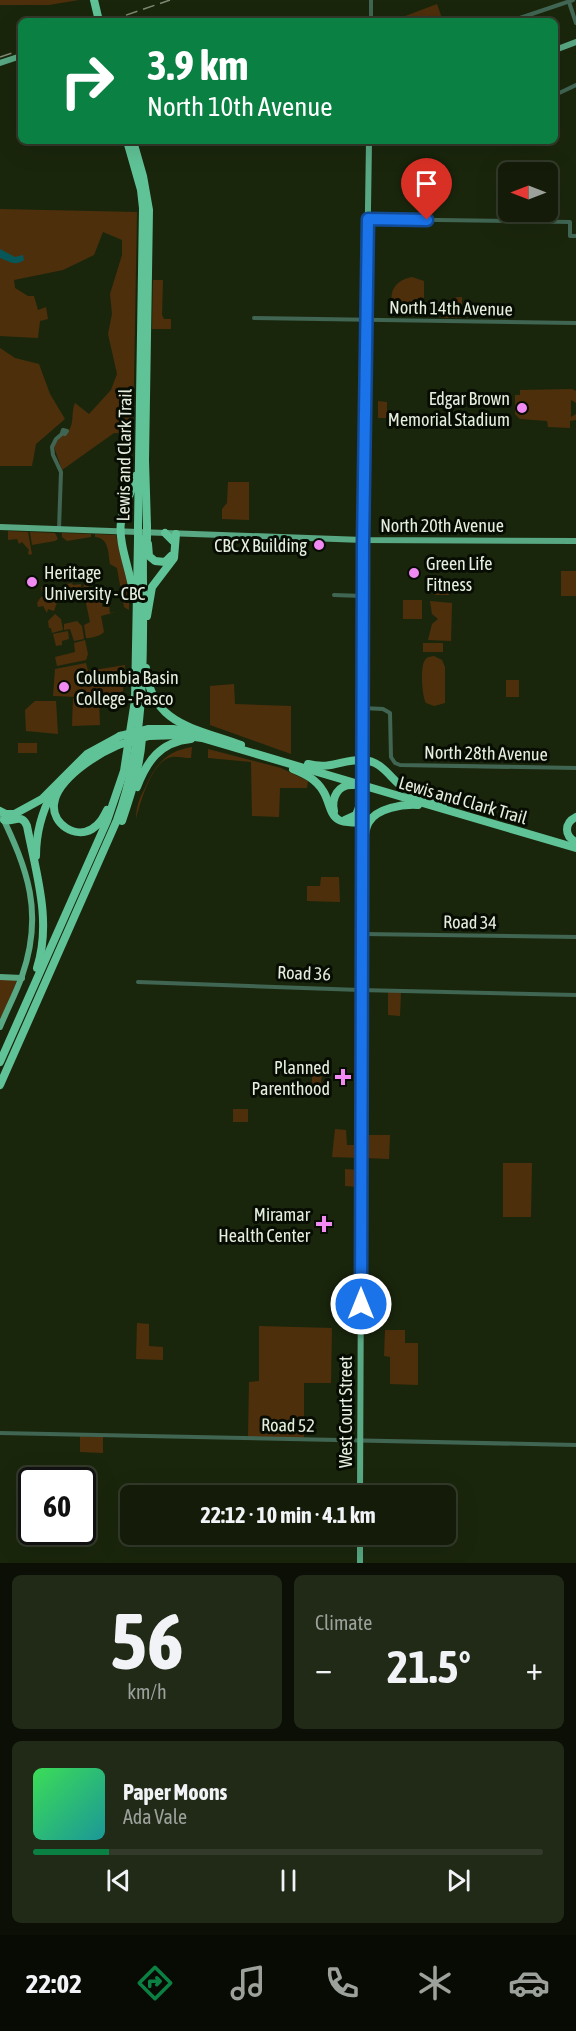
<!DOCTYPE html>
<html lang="en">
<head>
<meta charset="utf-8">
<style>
	:root { --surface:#141c09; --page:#212917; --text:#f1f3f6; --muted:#9da19c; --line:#333a2a; --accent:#0b8043 }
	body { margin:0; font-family:"Asap Condensed",sans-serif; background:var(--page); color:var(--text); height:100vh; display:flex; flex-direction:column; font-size:22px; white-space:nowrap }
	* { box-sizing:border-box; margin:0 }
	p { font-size:20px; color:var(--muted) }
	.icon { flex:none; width:33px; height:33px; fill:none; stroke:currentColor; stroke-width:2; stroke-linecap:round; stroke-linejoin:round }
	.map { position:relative; height:1563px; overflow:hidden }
	.side { display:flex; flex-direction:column; gap:12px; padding:12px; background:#0b0f05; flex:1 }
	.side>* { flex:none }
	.top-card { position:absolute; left:18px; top:18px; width:540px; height:126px; border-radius:9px; box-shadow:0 6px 24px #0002,0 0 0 2px var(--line); background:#0b8043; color:#fff; overflow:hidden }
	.needle { width:39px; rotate:270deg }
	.tools { position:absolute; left:498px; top:162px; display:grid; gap:12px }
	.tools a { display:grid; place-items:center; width:60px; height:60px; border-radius:9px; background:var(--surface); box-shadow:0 6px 24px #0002,0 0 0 2px var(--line); font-size:30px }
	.speed { position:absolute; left:18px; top:1467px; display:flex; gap:12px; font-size:30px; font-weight:700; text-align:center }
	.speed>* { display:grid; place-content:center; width:78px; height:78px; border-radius:50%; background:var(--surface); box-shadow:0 6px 24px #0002,0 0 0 2px var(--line); line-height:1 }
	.speed .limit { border:3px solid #111; border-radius:9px; background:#fff; color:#111 }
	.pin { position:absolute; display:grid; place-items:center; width:51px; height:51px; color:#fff; margin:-62px -26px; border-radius:50% 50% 50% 0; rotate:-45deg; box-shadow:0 0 6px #0007 }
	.pin .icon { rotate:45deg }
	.me { position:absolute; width:66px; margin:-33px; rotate:0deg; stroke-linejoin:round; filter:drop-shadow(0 0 4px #0008) }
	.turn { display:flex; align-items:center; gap:21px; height:126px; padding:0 30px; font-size:27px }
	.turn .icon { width:78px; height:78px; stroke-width:2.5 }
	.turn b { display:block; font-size:42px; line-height:51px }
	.big { font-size:45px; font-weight:700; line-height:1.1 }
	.side .card { flex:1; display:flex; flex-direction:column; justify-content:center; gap:9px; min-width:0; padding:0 21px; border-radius:9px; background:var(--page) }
	.side .dial { align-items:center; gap:0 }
	.dial b { font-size:78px; line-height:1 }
	.song { display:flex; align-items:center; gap:18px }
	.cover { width:72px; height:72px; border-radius:9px; background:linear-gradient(135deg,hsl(130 70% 55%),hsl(180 70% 35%)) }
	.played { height:6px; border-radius:3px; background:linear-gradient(90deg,var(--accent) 15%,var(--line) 15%) }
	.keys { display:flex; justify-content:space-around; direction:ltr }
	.heat { display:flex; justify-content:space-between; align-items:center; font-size:33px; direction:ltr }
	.side .tiles { flex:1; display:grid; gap:12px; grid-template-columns:1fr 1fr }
	.card:last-child { grid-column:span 2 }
	.trip { position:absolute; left:120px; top:1485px; width:336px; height:60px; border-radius:9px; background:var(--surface); box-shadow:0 6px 24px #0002,0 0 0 2px var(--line); font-weight:700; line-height:60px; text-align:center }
	.tabs { display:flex; height:96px; justify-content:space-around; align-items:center; background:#080b04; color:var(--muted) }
	.tabs .icon { width:42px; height:42px }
	.tabs .active { color:var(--accent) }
	.tabs b { font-size:27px; color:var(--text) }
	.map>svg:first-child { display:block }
	.green { fill:#4e2f0c }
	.water { fill:#075758 }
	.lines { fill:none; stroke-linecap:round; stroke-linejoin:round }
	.minor { stroke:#406553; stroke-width:4 }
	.major { stroke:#58a883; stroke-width:6 }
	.highway { stroke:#60c397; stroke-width:8 }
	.rail { stroke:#7f8a75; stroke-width:1.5; stroke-dasharray:12 6; stroke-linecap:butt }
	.major-bridge { stroke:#58a883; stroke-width:6 }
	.highway-bridge { stroke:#60c397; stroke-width:8 }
	.route-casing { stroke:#114b97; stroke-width:15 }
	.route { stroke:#1a73e8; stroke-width:10 }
	.poi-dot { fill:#f28af3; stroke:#080d04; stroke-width:2 }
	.labels { text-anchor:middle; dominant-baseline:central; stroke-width:6; stroke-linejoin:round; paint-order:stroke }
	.street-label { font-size:18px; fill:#e6efdf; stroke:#080d04 }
	.poi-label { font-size:18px; fill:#e6efdf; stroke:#080d04; text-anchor:end }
</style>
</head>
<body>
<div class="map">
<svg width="576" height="1563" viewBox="0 0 576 1563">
	<rect width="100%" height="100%" fill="#1a260c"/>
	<!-- green -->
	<g class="green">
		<path d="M0,0H79L49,5H0Z"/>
		<path d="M437,4L443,21H392Z"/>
		<path d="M0,209L137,212L133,433H114L62,470L54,447C57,441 59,436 66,435C76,422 70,416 75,403L89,414L111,390L117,374L108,334L112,314L110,294L122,255V240L103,232L94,255L63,270L14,280L15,288L28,296H34L38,310L46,307L48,319L40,321L38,338L0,336Z"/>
		<path d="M412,277L424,281V307L422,309H394C387,293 395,280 412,277Z"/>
		<path d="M153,280H163L162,315L164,319H171V329H152Z"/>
		<path d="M462,297V316L460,318H442C442,304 448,297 462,297Z"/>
		<path d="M0,348L15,358L39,364L50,394L65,419L36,444L32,466H0Z"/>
		<path d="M572,389L576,391V403L571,400V417L576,414V420L570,421V428L548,427L547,421L520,419L515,414V395H520V390Z"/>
		<path d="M378,401L387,402V418H378Z"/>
		<path d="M228,482H249V520L222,519V509L227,503Z"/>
		<path d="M8,531L28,532L32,554L29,555L28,553L29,550L22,542L19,544L17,539L8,540Z"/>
		<path d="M30,532L55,533L58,539L55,541L32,545Z"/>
		<path d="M62,533L91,534V537L67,541L62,537Z"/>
		<path d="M95,534L116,535L129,590V610L124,607L117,568L110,564C108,552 109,538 95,537Z"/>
		<rect x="561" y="571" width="15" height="25"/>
		<path d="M83,576H86L91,596H99L97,593L112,590L106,592L108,599L102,598V607L109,606L110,613L116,612L101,616L104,632C100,636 92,638 86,638L84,625L90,622L84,594L86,593L82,591L84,585Z"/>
		<rect x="435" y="582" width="14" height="13"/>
		<path d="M72,583L73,585L81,584V595L74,599L70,595L72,591L68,592L67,584Z"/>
		<path d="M45,586L55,590L60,588L61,592L51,594V599L57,602L54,611L48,609L47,613L43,606L38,607L37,603L41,597L50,594L49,592L47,594L42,592L41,587Z"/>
		<rect x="403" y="600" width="19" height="19"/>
		<path d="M430,601L452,603L451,641L428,640L432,624L438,619L432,614Z"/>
		<path d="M55,614L61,619L63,630L52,633L51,628H49L48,621Z"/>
		<path d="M77,621L82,626L84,639L74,641L70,629L64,630V624Z"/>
		<path d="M68,631L69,639L62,641V645L56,646L53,634Z"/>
		<path d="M85,640L88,654L86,660L57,666L55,657L75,652L74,643Z"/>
		<rect x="423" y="643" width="20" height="9"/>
		<path d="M434,656L442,660L445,667V703L434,706L426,703C422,696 420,666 425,660C428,656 430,657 434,656Z"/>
		<path d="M86,663L88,671L125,665L123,691C104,702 75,696 53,696L55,669Z"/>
		<rect x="506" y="680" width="13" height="17"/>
		<path d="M234,684L235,704L291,706V754L210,725V686Z"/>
		<path d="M73,698L99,699L100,725L72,726Z"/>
		<path d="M35,701H56L58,734L26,731L25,710Z"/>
		<rect x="18" y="743" width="19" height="10"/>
		<path d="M192,747L191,758C184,758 175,755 168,758C151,765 140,803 136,819C136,807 139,799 145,788C155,765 166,751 192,747Z"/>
		<path d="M208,749L281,768L308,781L307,788H280L279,817L252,816L251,762L208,758Z"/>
		<path d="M321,877H339L340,902L307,901V886H320Z"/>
		<path d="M0,978L17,980L0,1023Z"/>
		<path d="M388,992H401L400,1016L388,1015Z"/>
		<path d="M312,1063H322L321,1088L312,1087Z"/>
		<rect x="233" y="1109" width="15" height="13"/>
		<path d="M335,1129L346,1130L347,1145H359V1158L332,1157Z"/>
		<path d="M365,1135H390L389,1159L365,1158Z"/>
		<path d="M503,1163H532L531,1217H503Z"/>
		<path d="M345,1169L359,1170V1187L345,1186Z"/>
		<path d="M137,1323L149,1324V1346L163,1347V1360L136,1359Z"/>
		<path d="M259,1326L332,1328L331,1383H304V1438L248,1437L249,1382L259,1381Z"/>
		<path d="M385,1330H405V1343H418V1385L390,1384V1357L384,1356Z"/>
		<path d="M80,1436L103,1437V1453L80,1452Z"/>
	</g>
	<!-- water -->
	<path class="water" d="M0,249L15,257L23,255L24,260C15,267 9,261 0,258Z"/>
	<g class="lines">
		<!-- minor -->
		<g class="minor">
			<path d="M569,2L576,23"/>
			<path d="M371,21V0"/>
			<path d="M511,21L573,0"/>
			<path d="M555,95L576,85"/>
			<path d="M368,219L570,222V236H576"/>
			<path d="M254,318L576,323"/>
			<path d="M63,430L67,431L65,434L62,433Z"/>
			<path d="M59,529L61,472L53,455L52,447L56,439L63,433"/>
			<path d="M334,595L363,596"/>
			<path d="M363,708L383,709L390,713L391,757L395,763L400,765L576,768"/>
			<path d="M363,934L576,937"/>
			<path d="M138,982L360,990L576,995"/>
			<path d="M0,1433L576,1445"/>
		</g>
		<!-- major -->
		<g class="major">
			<path d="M555,50L576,42"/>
			<path d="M0,63L21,56"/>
			<path d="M0,527L363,540L576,541"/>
			<path d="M363,777V544L369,141"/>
			<path d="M0,812C28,870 44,913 22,976C16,993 7,1010 0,1027"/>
			<path d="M0,977L22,978"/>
			<path d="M360,1496L363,800"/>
			<path d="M360,1563V1534"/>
		</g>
		<!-- highway -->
		<g class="highway">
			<path d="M94,0L99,21"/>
			<path d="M127,141L141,190L143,208L138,525"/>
			<path d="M133,141L143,176L149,210L145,460L147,526"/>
			<path d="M165,533L173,541"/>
			<path d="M148,544L149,556L155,561L165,562L171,556"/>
			<path d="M133,592C130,570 118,543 121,522C123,505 133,492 135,476"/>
			<path d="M147,616L152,587L174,558L176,534"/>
			<path d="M146,668C151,725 195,728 241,745"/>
			<path d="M149,729H173L190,731"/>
			<path d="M149,736L181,735L202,738L576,848"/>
			<path d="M308,764C332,770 342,759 363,760C383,761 390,779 405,789C417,796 432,798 443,807"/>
			<path d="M293,769C305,774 316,779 323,791C329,799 329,815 339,820C345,824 356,822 363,822"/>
			<path d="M137,787C147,761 160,742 191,739"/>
			<path d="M107,810C103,818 100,824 92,829C75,839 52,824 54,804C57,779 97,754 118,745"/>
			<path d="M0,811L6,814H13"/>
			<path d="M334,811C331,798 338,784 353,785"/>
			<path d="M9,817L42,799L87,754L120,736"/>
			<path d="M576,817C564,823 564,836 576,842"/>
			<path d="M4,820C14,822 22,813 27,826C36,873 52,921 37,968"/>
			<path d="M345,820L356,815L363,797"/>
			<path d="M122,821C131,794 140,767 142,738"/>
			<path d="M363,840C366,835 365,828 369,822C377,808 403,804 418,805"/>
			<path d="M36,856C36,834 42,812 52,793"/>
			<path d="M0,1062L107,821L124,771L135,700L138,539"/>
			<path d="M0,1085L117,820C150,730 142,633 143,539"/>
		</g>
		<!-- rail -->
		<g class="rail">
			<path d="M109,21L170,0"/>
			<path d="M0,57L21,50"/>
		</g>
		<!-- major-bridge -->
		<path class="major-bridge" d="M363,791V777"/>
		<!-- highway-bridge -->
		<g class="highway-bridge">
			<path d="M147,526V539"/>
			<path d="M138,539V525"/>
			<path d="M120,736L149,729"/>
			<path d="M118,745L149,736"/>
		</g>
	</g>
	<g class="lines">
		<!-- route casing -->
		<g class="route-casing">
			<path id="route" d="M361,1304L363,544L368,219L427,220"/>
		</g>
		<!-- route -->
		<use href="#route" class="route"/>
	</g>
	<!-- markers -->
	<g class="poi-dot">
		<circle cx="522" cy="408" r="6"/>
		<circle cx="319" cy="545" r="6"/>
		<circle cx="414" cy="573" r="6"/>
		<circle cx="32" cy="582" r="6"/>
		<circle cx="64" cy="687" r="6"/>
		<path d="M340 1068h6v6h6v6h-6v6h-6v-6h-6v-6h6z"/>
		<path d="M321 1215h6v6h6v6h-6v6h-6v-6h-6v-6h6z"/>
	</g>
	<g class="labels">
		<!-- street labels -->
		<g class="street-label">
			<text transform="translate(451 308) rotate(1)">North 14th Avenue</text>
			<text transform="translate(124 455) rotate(-89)">Lewis and Clark Trail</text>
			<text x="442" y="525">North 20th Avenue</text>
			<text transform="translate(486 753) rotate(1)">North 28th Avenue</text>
			<text transform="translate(463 800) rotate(16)">Lewis and Clark Trail</text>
			<text transform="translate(470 922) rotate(1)">Road 34</text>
			<text transform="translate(304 973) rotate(2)">Road 36</text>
			<text transform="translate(345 1412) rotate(-90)">West Court Street</text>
			<text transform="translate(288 1425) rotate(1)">Road 52</text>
		</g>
		<!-- poi labels -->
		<g class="poi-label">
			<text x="510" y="398">Edgar Brown<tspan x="510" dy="21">Memorial Stadium</tspan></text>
			<text x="307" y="545">CBC X Building</text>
			<text x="426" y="563" text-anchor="start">Green Life<tspan x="426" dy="21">Fitness</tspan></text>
			<text x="44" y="572" text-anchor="start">Heritage<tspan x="44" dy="21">University - CBC</tspan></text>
			<text x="76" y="677" text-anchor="start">Columbia Basin<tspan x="76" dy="21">College - Pasco</tspan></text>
			<text x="330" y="1067">Planned<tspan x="330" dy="21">Parenthood</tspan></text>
			<text x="310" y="1214">Miramar<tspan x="310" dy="21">Health Center</tspan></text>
		</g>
	</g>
</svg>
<div class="tools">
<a><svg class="needle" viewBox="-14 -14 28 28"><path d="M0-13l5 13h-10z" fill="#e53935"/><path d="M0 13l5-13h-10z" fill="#9da19c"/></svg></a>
</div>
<div class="speed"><div class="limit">60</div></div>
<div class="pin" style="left:427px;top:220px;background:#d93025"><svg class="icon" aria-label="arrive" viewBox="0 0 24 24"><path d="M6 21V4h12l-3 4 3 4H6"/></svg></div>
<svg class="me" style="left:361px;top:1304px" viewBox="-20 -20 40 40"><circle r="17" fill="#1a73e8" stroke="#fff" stroke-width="3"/><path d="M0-11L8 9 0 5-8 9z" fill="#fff"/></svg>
<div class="trip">22:12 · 10 min · 4.1 km</div>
<div class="top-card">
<div class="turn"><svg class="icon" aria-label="right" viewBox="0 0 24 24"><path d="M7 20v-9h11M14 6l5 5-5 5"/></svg><div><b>3.9 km</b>North 10th Avenue</div></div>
</div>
</div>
<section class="side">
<div class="tiles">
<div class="card dial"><b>56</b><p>km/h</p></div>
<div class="card"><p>Climate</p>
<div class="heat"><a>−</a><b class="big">21.5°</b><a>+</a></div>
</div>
<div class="card">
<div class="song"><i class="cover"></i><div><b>Paper Moons</b><p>Ada Vale</p></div></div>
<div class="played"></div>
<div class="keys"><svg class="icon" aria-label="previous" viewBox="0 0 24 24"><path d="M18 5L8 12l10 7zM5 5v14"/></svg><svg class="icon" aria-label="pause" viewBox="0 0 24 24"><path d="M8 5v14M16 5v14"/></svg><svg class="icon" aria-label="next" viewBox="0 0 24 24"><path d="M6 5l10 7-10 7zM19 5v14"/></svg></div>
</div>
</div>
</section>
<nav class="tabs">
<b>22:02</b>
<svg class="icon active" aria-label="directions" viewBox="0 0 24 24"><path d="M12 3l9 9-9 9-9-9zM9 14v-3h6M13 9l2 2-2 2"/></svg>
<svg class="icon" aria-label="music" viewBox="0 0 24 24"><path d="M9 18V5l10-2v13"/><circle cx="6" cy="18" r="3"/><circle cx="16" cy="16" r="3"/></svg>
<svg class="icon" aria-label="phone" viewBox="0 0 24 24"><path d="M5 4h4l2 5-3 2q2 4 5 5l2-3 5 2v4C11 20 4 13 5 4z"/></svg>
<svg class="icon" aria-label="climate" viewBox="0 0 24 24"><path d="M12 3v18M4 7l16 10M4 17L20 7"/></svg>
<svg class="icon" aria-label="car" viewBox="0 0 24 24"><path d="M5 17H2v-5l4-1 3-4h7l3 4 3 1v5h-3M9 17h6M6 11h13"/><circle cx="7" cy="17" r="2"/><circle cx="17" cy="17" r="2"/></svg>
</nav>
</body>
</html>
